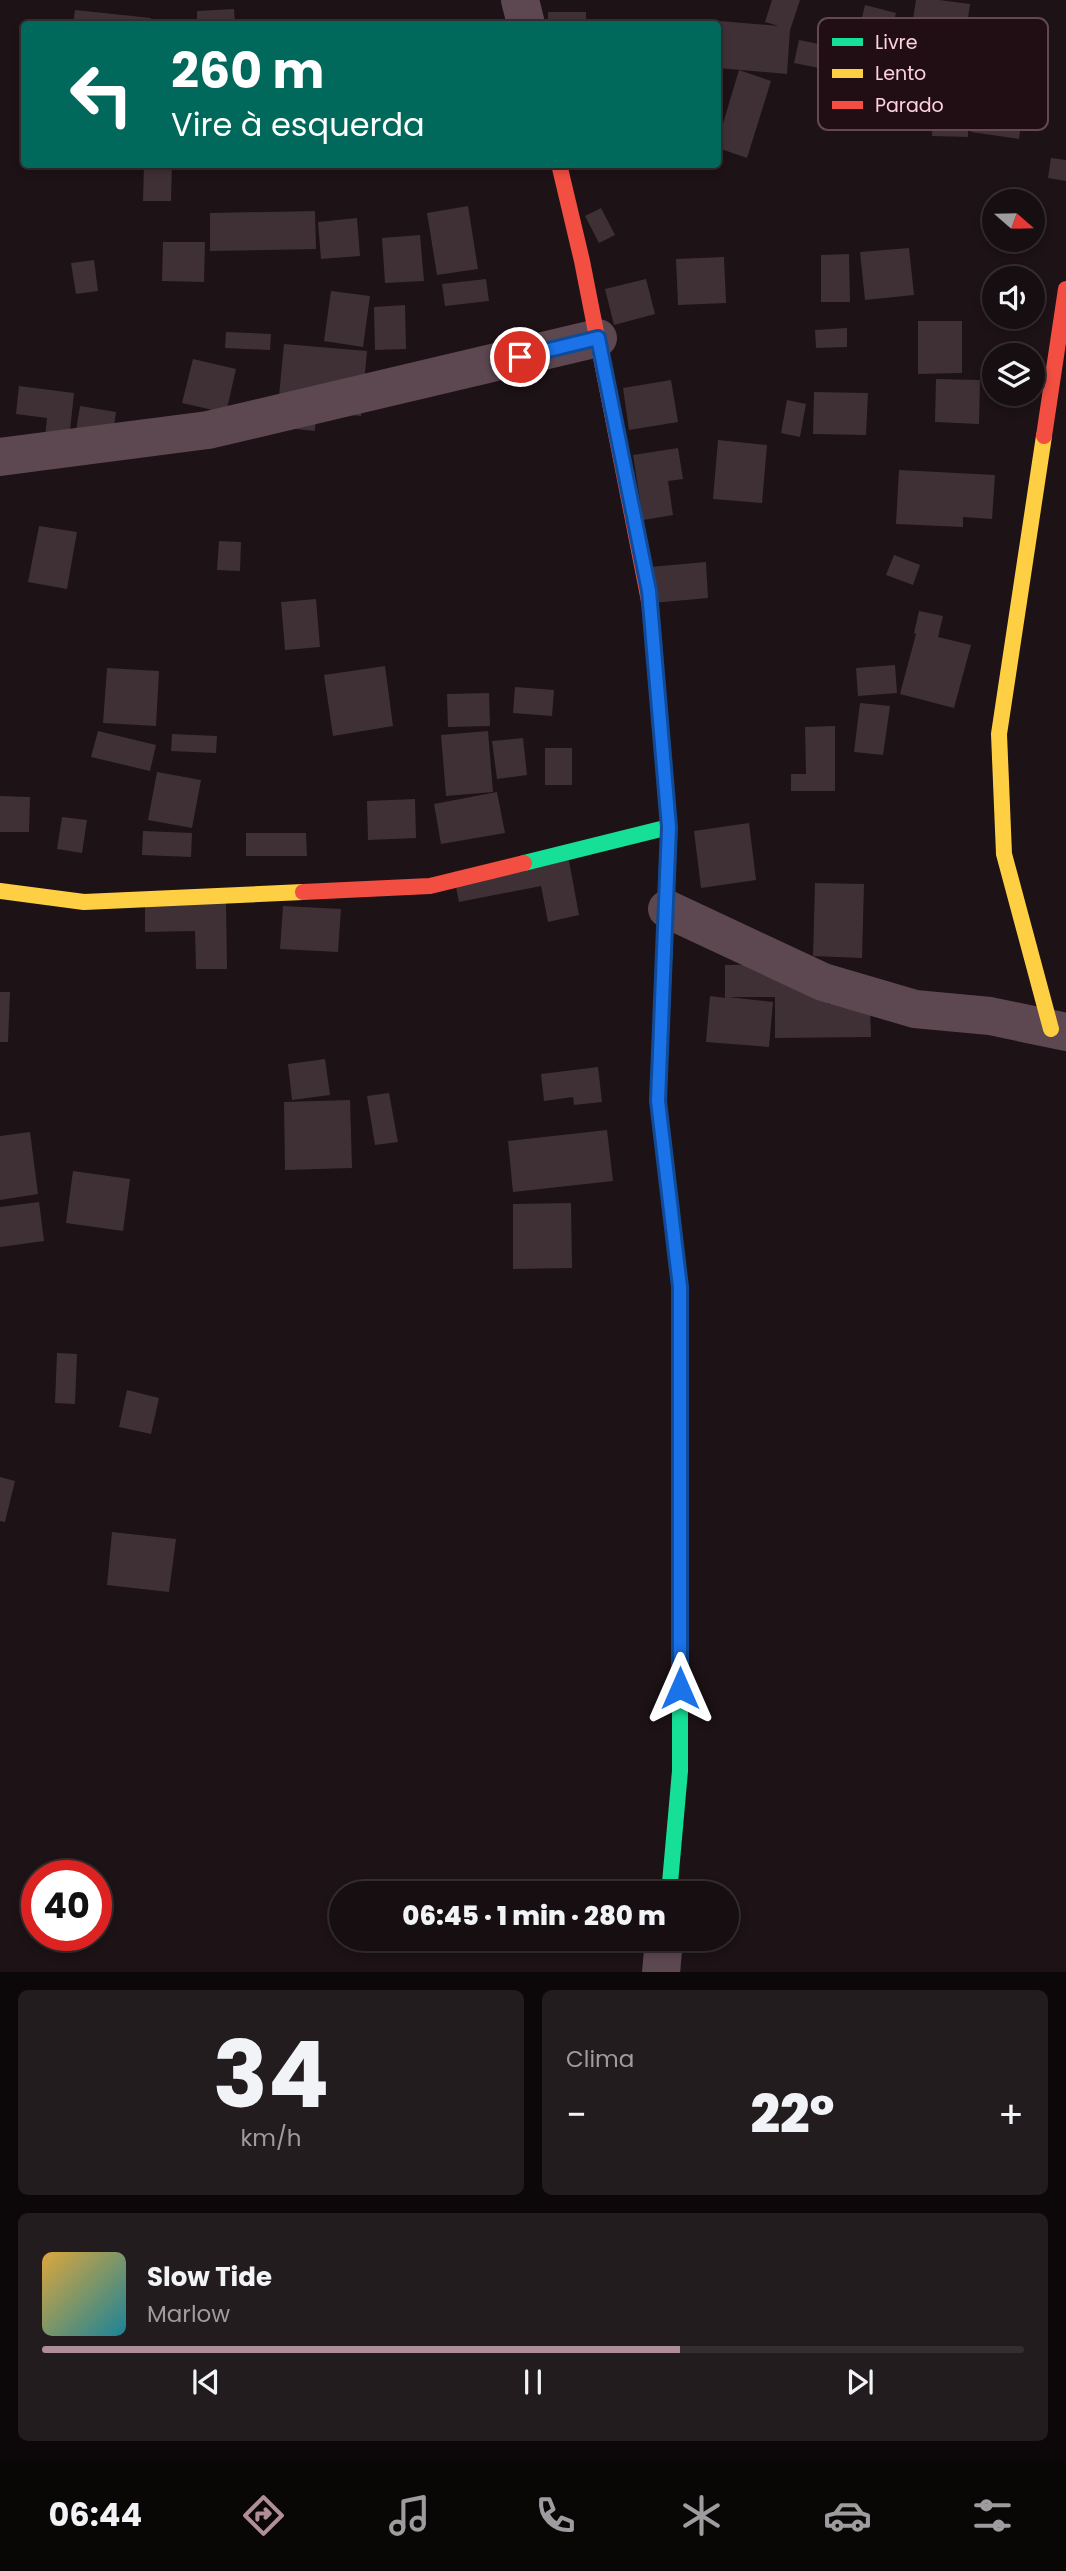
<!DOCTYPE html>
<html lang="pt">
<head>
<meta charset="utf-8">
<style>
	:root { --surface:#160e10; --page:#231c1e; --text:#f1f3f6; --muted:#9e9c9f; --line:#352e30; --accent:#af8e9a }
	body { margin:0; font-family:Poppins,sans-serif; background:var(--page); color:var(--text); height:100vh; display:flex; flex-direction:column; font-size:26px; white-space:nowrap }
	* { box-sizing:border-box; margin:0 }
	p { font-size:23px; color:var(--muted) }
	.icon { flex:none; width:38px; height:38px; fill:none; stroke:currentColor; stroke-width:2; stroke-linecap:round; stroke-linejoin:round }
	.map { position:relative; height:1972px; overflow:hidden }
	.panel { display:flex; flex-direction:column; gap:18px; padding:18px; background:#0c0809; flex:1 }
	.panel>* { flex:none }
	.banner { position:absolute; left:21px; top:21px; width:700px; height:147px; border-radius:7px; box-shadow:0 4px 10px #0003,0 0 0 2px var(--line); background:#00695c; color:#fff; overflow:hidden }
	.needle { width:46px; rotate:110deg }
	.controls { position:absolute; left:982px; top:189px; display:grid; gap:14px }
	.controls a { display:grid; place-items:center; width:63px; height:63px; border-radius:50%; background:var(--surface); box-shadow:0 4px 10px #0003,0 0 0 2px var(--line); font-size:35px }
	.speed { position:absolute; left:21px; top:1860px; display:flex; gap:14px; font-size:35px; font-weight:700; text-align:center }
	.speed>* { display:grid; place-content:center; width:91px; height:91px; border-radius:50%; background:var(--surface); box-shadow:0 4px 10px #0003,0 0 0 2px var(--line); line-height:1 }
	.speed .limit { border:10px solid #d22; background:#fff; color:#111 }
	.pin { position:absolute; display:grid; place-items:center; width:60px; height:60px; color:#fff; margin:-30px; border:4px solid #fff; border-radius:50%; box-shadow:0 2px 7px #0007 }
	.me { position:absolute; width:77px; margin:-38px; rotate:0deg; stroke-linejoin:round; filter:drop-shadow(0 0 5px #0008) }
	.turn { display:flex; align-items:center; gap:24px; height:147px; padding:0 35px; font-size:32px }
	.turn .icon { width:91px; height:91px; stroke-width:2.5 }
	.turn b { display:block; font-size:49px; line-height:60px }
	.big { font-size:52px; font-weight:800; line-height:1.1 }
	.panel .card { flex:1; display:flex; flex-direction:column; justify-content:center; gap:10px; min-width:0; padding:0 24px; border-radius:10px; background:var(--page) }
	.panel .dial { align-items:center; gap:0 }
	.dial b { font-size:91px; line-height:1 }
	.song { display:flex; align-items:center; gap:21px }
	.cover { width:84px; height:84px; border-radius:10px; background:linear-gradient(135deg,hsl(40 70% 55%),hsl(190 70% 35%)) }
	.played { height:7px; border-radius:4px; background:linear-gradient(90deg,var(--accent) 65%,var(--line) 65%) }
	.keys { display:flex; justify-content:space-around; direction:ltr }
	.heat { display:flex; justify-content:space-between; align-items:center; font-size:38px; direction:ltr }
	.panel .tiles { flex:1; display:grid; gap:18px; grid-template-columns:1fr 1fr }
	.card:last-child { grid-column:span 2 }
	.trip { position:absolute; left:329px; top:1881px; width:410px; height:70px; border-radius:35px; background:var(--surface); box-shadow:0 4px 10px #0003,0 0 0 2px var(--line); font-weight:800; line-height:70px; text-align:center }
	.tabs { display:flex; height:112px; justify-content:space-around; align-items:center; background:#090606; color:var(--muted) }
	.tabs .icon { width:49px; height:49px }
	.tabs .selected { color:var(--accent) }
	.tabs b { font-size:32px; color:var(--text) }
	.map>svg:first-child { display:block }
	.building { fill:#3f3035 }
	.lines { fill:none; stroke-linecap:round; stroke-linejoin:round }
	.street { stroke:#5d4851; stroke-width:38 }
	.fast { stroke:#16e098; stroke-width:16 }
	.slow { stroke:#ffcf43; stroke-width:16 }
	.jam { stroke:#f24e42; stroke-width:16 }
	.route-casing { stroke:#114b97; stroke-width:18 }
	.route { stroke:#1a73e8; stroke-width:12 }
	.key { fill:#210e14; stroke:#634852; stroke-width:2 }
	.key-label { font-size:19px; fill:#fdd0e2 }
</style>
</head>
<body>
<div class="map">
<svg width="1066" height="1973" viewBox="0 0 1066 1973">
	<rect width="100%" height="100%" fill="#1d1215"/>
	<!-- building -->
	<g class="building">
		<path d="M772,0H800L790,30L787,74L718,68V24H707L708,20L779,26L765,22Z"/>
		<path d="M916,0H939L970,4L965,40L911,32Z"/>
		<path d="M865,5L896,13L886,54L855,46Z"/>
		<path d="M234,9L235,24H197V11Z"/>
		<path d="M75,10L151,18L150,24H73Z"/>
		<rect x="548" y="12" width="38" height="12"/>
		<path d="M799,40L849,50L844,73L794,63Z"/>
		<path d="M739,70L771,81L747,158L718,148V140Z"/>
		<path d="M976,95L1024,101L1019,139L971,132Z"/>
		<path d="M933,102L969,104L968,137L932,136Z"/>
		<path d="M1051,158L1066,160V181L1048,178Z"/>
		<path d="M144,164H172L171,201H143Z"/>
		<path d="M468,206L478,269L437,275L427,213Z"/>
		<path d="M601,208L615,235L599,243L585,216Z"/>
		<path d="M315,211L316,249L210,251V213Z"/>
		<path d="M357,218L360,256L321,259L318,222Z"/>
		<path d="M420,235L424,281L385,283L382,238Z"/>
		<path d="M163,242H205L204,282L162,281Z"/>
		<path d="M909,248L914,295L865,300L860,252Z"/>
		<path d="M849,254L850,302H821V255Z"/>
		<path d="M724,257L726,303L678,305L676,259Z"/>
		<path d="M94,260L98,291L76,294L71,263Z"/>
		<path d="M486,279L489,301L445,306L442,284Z"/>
		<path d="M646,279L655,314L614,325L605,289Z"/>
		<path d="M331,291L370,296L363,347L324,341Z"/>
		<path d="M405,305L406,349L375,350L374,307Z"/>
		<path d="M918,321H962V373L918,374Z"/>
		<path d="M847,328V347L816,348L815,330Z"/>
		<path d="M226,332L271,334L270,350L225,348Z"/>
		<path d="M284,344L367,351L361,416L316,411L315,431L276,427Z"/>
		<path d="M193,359L236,369L226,413L182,403Z"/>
		<path d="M936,379L980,380L979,424L935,422Z"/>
		<path d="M671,380L678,422L629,430L623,388Z"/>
		<path d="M19,386L74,393L69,440L45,437L47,418L16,414Z"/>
		<path d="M814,392L868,393L866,435L813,434Z"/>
		<path d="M787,400L806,404L800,437L781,433Z"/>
		<path d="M80,406L116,412L111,448L74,443Z"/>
		<path d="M718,440L767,445L762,503L713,499Z"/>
		<path d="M678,448L683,479L668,481L673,515L643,520L633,455Z"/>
		<path d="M899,470L995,475L992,519L963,517V527L896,524Z"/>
		<path d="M39,526L77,532L67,589L28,582Z"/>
		<path d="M219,541L241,542L240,571L217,570Z"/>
		<path d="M894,555L920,565L913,585L886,575Z"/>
		<path d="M706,562L708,598L641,604L638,568Z"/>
		<path d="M316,599L320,647L285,650L281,602Z"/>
		<path d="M919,611L943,616L938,637L971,645L954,708L900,694L916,634L914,633Z"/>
		<path d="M895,665L897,693L858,696L856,668Z"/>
		<path d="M385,666L393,726L333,736L324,675Z"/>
		<path d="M107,668L159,671L156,726L103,723Z"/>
		<path d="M515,687L554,690L552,716L513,713Z"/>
		<path d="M489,693L490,726L448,727L447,694Z"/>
		<path d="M860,703L890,706L883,755L854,752Z"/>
		<path d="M835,726V791H791V774H806L805,727Z"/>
		<path d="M98,731L156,745L150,771L91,757Z"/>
		<path d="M488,731L493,792L446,796L441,735Z"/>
		<path d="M172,734L217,736L216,753L171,751Z"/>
		<path d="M523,738L527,775L497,779L492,741Z"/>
		<rect x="545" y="748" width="27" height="37"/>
		<path d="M157,772L201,780L192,828L148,820Z"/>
		<path d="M497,792L505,833L441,844L434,804Z"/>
		<path d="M0,796L30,797L29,832H0Z"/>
		<path d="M415,799L416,838L368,840L367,801Z"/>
		<path d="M62,817L87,820L82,853L57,849Z"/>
		<path d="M749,823L756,880L701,888L694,831Z"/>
		<path d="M143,831L192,833L191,857L142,855Z"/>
		<path d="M246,833H306L307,856H246Z"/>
		<path d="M567,850L579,915L548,922L541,886L459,902L453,872Z"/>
		<path d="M815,883L864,884L862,958L813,956Z"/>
		<path d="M226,902L227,969H196L195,931L145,932V903Z"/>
		<path d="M283,906L341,909L338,952L280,949Z"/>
		<path d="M827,964L828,1004H870L871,1037L775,1038V997H728L773,1002L769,1047L706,1042L710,996L725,998V965Z"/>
		<path d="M0,992H10L8,1042H0Z"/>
		<path d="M325,1059L330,1095L292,1100L288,1064Z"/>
		<path d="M598,1067L602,1102L574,1105L573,1097L544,1101L541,1074Z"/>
		<path d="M389,1093L398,1142L375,1145L367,1096Z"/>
		<path d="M350,1100L352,1168L285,1170L284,1102Z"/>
		<path d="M607,1130L613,1181L513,1192L508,1141Z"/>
		<path d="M30,1132L38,1194L0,1200V1136Z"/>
		<path d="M73,1171L130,1179L123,1231L66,1223Z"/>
		<path d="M39,1202L44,1241L0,1247V1207Z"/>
		<path d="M571,1203L572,1268L513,1269V1204Z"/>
		<path d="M57,1353L77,1354L75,1404L55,1403Z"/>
		<path d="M127,1390L159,1398L151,1434L119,1427Z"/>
		<path d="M0,1477L15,1481L5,1522L0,1521Z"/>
		<path d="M112,1532L176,1539L169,1592L107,1585Z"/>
	</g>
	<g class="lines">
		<!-- street -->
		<g class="street">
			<path d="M520,0L526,24"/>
			<path d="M0,457L208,430L598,338"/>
			<path d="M667,909L823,982L915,1009L990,1016L1066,1032"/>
			<path d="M661,1973L664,1939"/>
		</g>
		<!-- fast -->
		<g class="fast">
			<path d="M650,606L669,827L664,963"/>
			<path d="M524,863L669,827"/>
			<path d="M669,1894L680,1771V1362"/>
		</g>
		<!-- slow -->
		<g class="slow">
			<path d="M1044,436L999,734L1004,854L1051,1029"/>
			<path d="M0,891L84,902L303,892"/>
		</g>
		<!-- jam -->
		<g class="jam">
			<path d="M559,164L582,261L650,606"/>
			<path d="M1044,436L1066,289"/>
			<path d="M303,892L430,886L524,863"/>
			<path d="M664,963L658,1101L680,1287V1362"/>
		</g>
	</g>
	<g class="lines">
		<!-- route casing -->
		<g class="route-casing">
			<path id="route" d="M520,357L598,338L649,591L669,827L658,1101L680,1287V1688"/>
		</g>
		<!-- route -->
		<use href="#route" class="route"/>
	</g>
	<!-- legend -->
	<rect x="818" y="18" width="230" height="112" rx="10" class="key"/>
	<rect x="832" y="38" width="31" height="8" fill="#16e098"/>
	<rect x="832" y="69" width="31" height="9" fill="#ffcf43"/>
	<rect x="832" y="101" width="31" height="8" fill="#f24e42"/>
	<g class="key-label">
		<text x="875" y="49">Livre</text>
		<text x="875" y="80">Lento</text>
		<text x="875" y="112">Parado</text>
	</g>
</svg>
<div class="controls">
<a><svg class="needle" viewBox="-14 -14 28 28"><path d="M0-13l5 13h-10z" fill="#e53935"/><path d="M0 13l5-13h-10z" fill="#9e9c9f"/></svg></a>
<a><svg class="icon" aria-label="sound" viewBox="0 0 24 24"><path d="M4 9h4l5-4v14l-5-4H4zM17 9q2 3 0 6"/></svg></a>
<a><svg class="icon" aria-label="layers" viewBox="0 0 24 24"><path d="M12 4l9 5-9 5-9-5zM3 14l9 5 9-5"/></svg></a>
</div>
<div class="speed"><div class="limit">40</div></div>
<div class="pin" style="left:520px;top:357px;background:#d93025"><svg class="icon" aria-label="arrive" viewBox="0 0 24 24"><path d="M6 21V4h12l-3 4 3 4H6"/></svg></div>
<svg class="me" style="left:680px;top:1688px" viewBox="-20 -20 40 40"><path d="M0-17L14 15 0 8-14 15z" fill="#1a73e8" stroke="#fff" stroke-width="4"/></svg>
<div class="trip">06:45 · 1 min · 280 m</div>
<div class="banner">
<div class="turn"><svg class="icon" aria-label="left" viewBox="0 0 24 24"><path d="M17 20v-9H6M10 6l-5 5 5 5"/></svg><div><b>260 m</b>Vire à esquerda</div></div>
</div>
</div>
<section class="panel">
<div class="tiles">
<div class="card dial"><b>34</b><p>km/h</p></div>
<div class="card"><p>Clima</p>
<div class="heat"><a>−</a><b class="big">22°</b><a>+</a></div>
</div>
<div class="card">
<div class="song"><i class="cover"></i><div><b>Slow Tide</b><p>Marlow</p></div></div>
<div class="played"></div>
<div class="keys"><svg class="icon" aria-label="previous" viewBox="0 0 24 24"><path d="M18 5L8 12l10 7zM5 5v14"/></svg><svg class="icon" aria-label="pause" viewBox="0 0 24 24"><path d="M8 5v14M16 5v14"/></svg><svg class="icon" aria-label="next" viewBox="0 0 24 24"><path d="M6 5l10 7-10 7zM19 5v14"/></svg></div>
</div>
</div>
</section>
<nav class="tabs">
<b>06:44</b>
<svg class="icon selected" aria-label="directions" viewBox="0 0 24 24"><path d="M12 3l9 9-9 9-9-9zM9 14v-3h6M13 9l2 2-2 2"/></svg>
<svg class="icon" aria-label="music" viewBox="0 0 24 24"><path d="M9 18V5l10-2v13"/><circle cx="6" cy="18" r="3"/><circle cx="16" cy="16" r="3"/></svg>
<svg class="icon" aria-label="phone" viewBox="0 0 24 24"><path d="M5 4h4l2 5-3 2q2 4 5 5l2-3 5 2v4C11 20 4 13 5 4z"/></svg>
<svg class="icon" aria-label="climate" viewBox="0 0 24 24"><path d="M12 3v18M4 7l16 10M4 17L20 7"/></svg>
<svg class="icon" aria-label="car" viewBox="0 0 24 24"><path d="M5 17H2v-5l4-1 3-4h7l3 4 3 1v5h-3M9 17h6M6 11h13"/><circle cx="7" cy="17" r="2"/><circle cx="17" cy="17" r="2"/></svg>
<svg class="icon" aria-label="filters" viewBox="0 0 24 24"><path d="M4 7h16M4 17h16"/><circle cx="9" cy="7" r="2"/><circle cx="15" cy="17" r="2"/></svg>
</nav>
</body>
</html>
